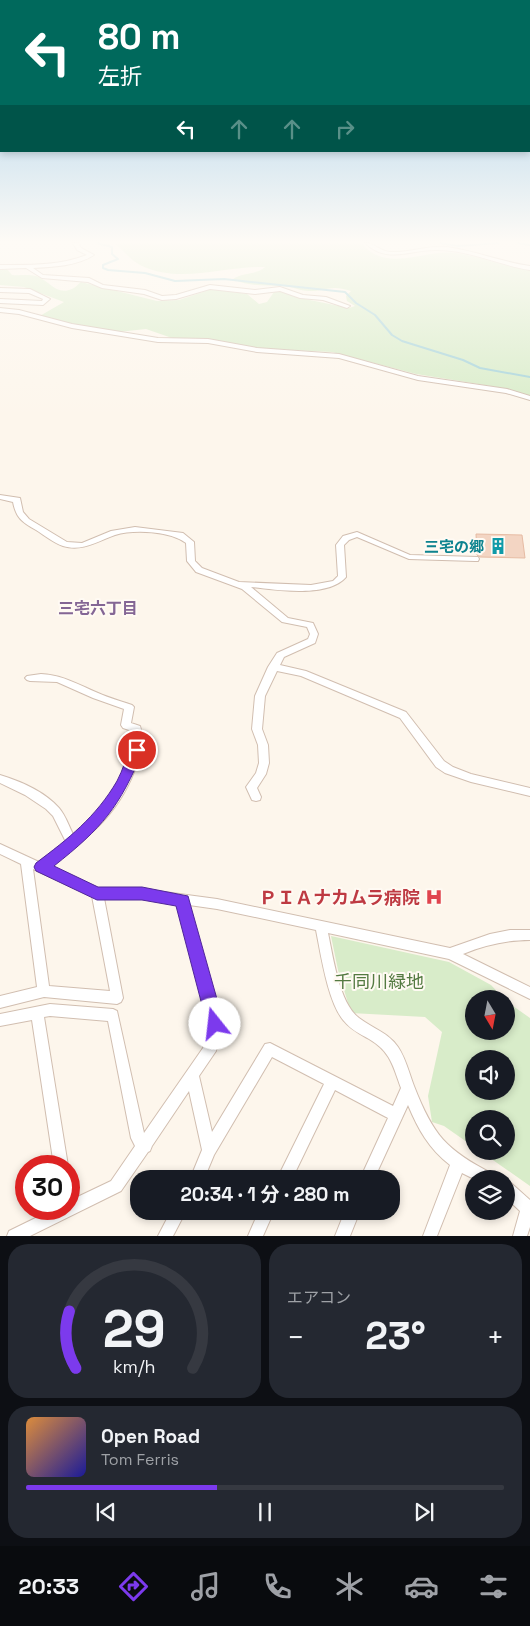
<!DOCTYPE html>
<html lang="ja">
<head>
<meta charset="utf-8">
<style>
	:root { --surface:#171b24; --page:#242831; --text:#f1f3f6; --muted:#9ea1a6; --line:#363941; --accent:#7c3aed }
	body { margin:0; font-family:"Space Grotesk","Noto Sans JP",sans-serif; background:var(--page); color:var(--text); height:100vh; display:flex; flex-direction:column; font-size:19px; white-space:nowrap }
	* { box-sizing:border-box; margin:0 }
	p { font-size:16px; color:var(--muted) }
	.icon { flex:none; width:28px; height:28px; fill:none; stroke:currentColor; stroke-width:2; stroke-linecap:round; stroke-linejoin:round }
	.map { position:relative; height:1236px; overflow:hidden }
	.side { display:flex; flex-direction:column; gap:8px; padding:8px; background:#0d0f14; flex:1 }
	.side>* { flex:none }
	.banner { position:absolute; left:0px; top:0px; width:530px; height:152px; box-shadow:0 2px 8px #0003; background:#00695c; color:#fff; overflow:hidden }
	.needle { width:32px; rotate:170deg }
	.tools { position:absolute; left:465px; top:990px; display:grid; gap:10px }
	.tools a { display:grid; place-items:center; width:50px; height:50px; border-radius:50%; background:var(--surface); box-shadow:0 2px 8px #0003; font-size:25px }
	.speed { position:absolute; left:15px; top:1155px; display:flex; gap:10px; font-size:25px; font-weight:700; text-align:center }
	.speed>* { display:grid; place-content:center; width:65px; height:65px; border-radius:50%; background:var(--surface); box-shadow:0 2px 8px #0003; line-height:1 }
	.speed .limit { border:8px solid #d22; background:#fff; color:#111 }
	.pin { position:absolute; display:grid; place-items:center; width:42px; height:42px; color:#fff; margin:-21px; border:2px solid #fff; border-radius:50%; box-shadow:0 1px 5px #0007 }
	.me { position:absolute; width:55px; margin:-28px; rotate:344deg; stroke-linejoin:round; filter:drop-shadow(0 0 4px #0008) }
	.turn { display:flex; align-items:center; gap:18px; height:105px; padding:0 15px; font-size:22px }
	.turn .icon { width:65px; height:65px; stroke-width:2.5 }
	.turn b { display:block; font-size:35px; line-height:42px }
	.lanes { display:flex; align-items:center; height:48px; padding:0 15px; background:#0003; justify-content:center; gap:25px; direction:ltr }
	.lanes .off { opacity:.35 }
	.big { font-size:38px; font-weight:700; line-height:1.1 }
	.side .widget { flex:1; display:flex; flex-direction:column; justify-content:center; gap:8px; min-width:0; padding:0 18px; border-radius:20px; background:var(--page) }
	.side .dial { align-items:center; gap:0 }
	.dial svg { height:130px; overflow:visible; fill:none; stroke:var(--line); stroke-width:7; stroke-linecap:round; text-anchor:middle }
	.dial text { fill:var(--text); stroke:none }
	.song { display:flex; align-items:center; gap:15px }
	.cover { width:60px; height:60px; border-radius:8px; background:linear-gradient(135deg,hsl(30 70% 55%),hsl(240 70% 35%)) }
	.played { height:5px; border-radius:2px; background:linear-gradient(90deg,var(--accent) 40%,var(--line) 40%) }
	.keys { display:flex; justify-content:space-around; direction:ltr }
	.heat { display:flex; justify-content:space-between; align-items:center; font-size:28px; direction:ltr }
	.side .tiles { flex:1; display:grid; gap:8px; grid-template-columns:1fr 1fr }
	.widget:last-child { grid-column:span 2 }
	.trip { position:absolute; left:130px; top:1170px; width:270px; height:50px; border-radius:20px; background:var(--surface); box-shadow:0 2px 8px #0003; font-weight:700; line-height:50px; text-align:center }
	.menu { display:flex; height:80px; justify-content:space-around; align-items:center; background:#090b0e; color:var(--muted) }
	.menu .icon { width:35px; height:35px }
	.menu .active { color:var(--accent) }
	.menu b { font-size:22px; color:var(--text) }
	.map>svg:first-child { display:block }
	.green { fill:#d8ecc9; fill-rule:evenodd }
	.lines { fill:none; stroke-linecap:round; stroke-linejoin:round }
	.stream { stroke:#a5d3da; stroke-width:2 }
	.building { fill:#f3d5c3; stroke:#e6bba3 }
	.minor-casing { stroke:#d1beb0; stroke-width:2 }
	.minor { fill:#fff; fill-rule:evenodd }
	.route { fill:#7c3aed; stroke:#51269a }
	.labels { text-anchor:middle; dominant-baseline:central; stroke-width:4; stroke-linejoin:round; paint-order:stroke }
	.culture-label { font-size:15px; font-weight:bold; fill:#0d838f; stroke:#fffaf3; text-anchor:end }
	.neighbourhood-label { font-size:16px; font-weight:bold; fill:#846695; stroke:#fffaf3 }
	.near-health-label { font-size:18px; font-weight:bold; fill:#be3a42; stroke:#fffaf3; text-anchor:end }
	.near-park-label { font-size:18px; fill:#537a41; stroke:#fffaf3 }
</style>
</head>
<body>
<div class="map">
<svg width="530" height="1236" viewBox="0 0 530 1236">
	<rect width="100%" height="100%" fill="#fdf6ec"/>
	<!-- green -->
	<g class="green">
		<path d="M115,243H361C387,274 424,249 455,253C480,256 505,267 530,270V396L503,388L416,374L332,352L251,348L172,338L146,329L118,332L38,317L64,302L24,287L0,285V269H7L12,275C20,276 28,274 36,276C49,280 56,296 72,289C75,288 78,284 81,282L157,301L179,300L212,289L247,294L259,304L267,302L274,292H288L300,298L349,308L355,306L347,301L346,296L351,291C331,284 326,291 309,291C300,291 291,286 282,286C265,285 250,287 233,279C243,272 257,275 265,267C224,266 181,284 142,266C131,261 124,251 115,243Z"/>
		<path d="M331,936L449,962L491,985L504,999H474V1031H506V1001L530,1018V1186L480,1151H506V1119H474V1147L444,1126L432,1122L428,1096L442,1032L425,1017L351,1013L338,970ZM474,1059H506V1091H474Z"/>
	</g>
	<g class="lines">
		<!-- stream -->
		<g class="stream">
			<path d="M97,243L112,247V254L118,259L103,265V268L108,270L145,273L175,281L224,279L345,292L356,303L375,315L392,335L402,341L463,360L480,368L530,377"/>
			<path d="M440,243L458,246L499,243"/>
			<path d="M517,243L530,245"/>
		</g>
	</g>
	<!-- building -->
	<path class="building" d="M476,534L522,535L525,558L480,557L477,555Z"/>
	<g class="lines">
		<!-- minor casing -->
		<g class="minor-casing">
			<g id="minor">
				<path d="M73,243H78L81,248L94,255C77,266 53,267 33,268L43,275L89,278L103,285L145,290L162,296L176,295L210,285L255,290L280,287L303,295L326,297L350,306L347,308L323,300L300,298L280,291L255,294L210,289L176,299L162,300L144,294L102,288L88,282L42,278L26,268L0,269V265C29,265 59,266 87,255L77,250Z"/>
				<path d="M365,243C374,243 380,251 390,252C409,253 428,245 447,247C475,251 502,262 530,266V270C498,265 467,249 435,250C409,250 387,264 365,243Z"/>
				<path d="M0,288L30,289L50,299L43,305L0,303V299L42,301L43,299L29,293L0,292Z"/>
				<path d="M0,308L19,310L72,324L158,338L208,339L257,348L339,354L418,376L507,389L530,396V400L506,393L418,380L339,358L257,352L208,343L158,342L72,328L19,314L0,312Z"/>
				<path d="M0,495L20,498L23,512L29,519L67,542L82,543L111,531L135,527L183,533L194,542L195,561L202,568L239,582L311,585L333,581L338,576L336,545L343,536L357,532L410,555L478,557L479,559L478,561H475L409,559L357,537L349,540L344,545L346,577C328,598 276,590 251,587L288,618L313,623L318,634L315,643L284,657L280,665L306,671L406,712L444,761L453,767L471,774L530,788V796L471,782L445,773L436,767L400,718L301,676L277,671L265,696L262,729L268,745L269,763L266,774L257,788L261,797L260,800L256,801L252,800L246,787L256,773L259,763L258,745L252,729L255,696L268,667L277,653L308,639L310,634L307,627L282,622L242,589L196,572L187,561L186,543C170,531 134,529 115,535C98,541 82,552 63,546C54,543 44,535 36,530C22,522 16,518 13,502L0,499Z"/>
				<path d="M41,674C63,675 79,685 98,693C109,698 121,701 132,705L134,707L131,723L140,726C144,736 141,751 138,761C121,813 91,835 50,866L98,888L142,889L217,899L450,948L490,934L510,930H530V940C507,940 485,945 463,954L530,987V999L449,959L328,933C333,956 339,1003 359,1018C372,1028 389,1033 398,1047C406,1059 409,1073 414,1086C433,1135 446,1150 493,1174L495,1179H474L462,1173L437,1236H423L450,1165C429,1149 418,1129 408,1105L374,1179H360L388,1118L335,1090L292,1179H277L324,1084L272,1057L214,1155L204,1179H190L202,1150L189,1091L152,1146L150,1151L148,1152L121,1191L30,1236H7L9,1231L54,1209H69V1201L111,1181L135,1146L131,1138L108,1021L50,1016L44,1017L68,1166H54L32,1020L0,1026V1014L50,1004L113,1009L117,1011L144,1133L203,1048L209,1024L177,904L142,899L104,898L123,998L121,1002L117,1004L44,997L0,1008V996L37,987L21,864L0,854V844L39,862L66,842L53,816L46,809L25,795L0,783V775C20,781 45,792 59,808C66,816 69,827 74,836C106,811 131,773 132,731L123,728L121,725L124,709L93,698L57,682L30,681L27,680L25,678L27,676ZM33,869L92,896L110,991L49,986ZM189,905L217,909L316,930C321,955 328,1003 344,1021C350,1029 360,1034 369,1039C391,1052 393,1066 401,1088L393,1106L270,1043L265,1044L212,1132L199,1076L216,1051L221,1024Z"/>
				<path d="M506,1181L511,1183L530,1200V1227L527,1236H513L520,1211L506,1198Z"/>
				<path d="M171,1211H186L173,1236H158Z"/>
				<path d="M259,1211H274L263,1236H248Z"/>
				<path d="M345,1211H360L350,1236H335Z"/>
			</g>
		</g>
		<!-- minor -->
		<use href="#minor" class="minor"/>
	</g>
	<!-- sky -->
	<linearGradient id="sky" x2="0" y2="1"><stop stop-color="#97c7e8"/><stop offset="0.58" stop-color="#fefbf6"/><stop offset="1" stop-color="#fefbf6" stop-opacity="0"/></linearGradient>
	<rect width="530" height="417" fill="url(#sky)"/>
	<!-- route -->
	<path class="route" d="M137,745L143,750C120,807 102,828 54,866L98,887H142L188,896L224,1024L221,1029L215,1032L209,1029L207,1024L176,906L142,900H97L36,871L34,867L36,863C68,839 96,817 117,781C123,770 126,757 132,746Z"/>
	<!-- icons -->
	<defs>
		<g id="building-bare" transform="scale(1.35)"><path d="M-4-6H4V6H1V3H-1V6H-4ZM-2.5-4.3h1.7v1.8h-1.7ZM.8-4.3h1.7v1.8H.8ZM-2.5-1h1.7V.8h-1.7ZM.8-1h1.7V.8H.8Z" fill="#0f9aa8" stroke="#fffaf3" stroke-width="2.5" paint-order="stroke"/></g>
		<g id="hospital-bare" transform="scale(1.35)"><path d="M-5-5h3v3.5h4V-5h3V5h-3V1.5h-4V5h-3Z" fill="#e0444e" stroke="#fffaf3" stroke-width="2.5" paint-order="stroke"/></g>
	</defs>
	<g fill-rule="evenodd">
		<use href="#building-bare" x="498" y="546"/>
		<use href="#hospital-bare" x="434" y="897"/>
	</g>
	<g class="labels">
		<!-- culture labels -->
		<g class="culture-label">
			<text x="484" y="546">三宅の郷</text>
		</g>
		<!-- neighbourhood labels -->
		<g class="neighbourhood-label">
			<text x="98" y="608">三宅六丁目</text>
		</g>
		<!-- near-health labels -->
		<g class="near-health-label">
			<text x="420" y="897">ＰＩＡナカムラ病院</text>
		</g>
		<!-- near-park labels -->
		<g class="near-park-label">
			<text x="379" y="981">千同川緑地</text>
		</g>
	</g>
</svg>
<div class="tools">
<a><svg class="needle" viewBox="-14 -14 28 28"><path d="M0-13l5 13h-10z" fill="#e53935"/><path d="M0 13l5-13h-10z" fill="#9ea1a6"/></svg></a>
<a><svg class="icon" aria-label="sound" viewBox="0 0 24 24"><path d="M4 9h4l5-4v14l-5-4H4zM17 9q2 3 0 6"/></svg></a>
<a><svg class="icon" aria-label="search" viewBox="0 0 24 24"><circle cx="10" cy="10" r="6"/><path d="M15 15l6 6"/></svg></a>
<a><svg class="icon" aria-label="layers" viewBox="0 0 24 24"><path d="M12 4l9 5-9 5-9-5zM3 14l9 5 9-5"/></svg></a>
</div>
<div class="speed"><div class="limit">30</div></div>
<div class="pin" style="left:137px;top:750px;background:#d93025"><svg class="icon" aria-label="arrive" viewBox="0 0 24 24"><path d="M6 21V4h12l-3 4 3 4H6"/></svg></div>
<svg class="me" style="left:215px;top:1024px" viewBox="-20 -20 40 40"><circle r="19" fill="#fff"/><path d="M0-13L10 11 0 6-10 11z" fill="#7c3aed"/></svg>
<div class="trip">20:34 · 1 分 · 280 m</div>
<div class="banner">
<div class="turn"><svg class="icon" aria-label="left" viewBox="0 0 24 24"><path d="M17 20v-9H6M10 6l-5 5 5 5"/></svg><div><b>80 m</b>左折</div></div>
<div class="lanes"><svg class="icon" aria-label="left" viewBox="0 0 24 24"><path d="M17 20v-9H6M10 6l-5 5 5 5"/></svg><svg class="icon off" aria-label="ahead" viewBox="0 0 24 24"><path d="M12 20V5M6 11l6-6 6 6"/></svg><svg class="icon off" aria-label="ahead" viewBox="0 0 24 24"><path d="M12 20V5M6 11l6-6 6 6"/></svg><svg class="icon off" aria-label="right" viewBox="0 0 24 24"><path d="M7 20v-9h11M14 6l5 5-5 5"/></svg></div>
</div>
</div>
<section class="side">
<div class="tiles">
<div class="widget dial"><svg viewBox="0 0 100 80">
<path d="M14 69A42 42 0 1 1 86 69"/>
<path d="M14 69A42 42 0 0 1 10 34" stroke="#7c3aed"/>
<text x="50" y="56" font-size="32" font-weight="700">29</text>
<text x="50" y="72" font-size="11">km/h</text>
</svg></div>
<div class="widget"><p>エアコン</p>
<div class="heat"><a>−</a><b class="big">23°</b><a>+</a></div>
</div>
<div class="widget">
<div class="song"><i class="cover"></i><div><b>Open Road</b><p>Tom Ferris</p></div></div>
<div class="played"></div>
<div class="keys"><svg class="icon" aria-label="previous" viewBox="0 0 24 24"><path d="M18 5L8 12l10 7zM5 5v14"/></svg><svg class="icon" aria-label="pause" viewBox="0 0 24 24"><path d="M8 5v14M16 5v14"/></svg><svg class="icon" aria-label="next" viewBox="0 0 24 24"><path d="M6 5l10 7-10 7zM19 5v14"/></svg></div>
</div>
</div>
</section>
<nav class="menu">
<b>20:33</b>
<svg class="icon active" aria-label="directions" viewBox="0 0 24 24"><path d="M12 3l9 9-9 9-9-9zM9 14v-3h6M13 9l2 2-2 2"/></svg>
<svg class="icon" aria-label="music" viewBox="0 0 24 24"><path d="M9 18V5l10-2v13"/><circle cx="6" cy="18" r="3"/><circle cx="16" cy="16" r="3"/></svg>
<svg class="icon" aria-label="phone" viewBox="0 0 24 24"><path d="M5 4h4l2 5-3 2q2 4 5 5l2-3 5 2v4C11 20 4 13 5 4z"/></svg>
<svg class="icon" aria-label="climate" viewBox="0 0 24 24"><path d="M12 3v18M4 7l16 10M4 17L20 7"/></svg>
<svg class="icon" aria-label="car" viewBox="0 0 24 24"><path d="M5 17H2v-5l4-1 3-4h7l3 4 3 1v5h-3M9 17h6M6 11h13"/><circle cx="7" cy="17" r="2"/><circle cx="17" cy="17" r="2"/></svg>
<svg class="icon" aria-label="filters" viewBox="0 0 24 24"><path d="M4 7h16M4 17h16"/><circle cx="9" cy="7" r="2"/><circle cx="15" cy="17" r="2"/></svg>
</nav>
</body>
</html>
